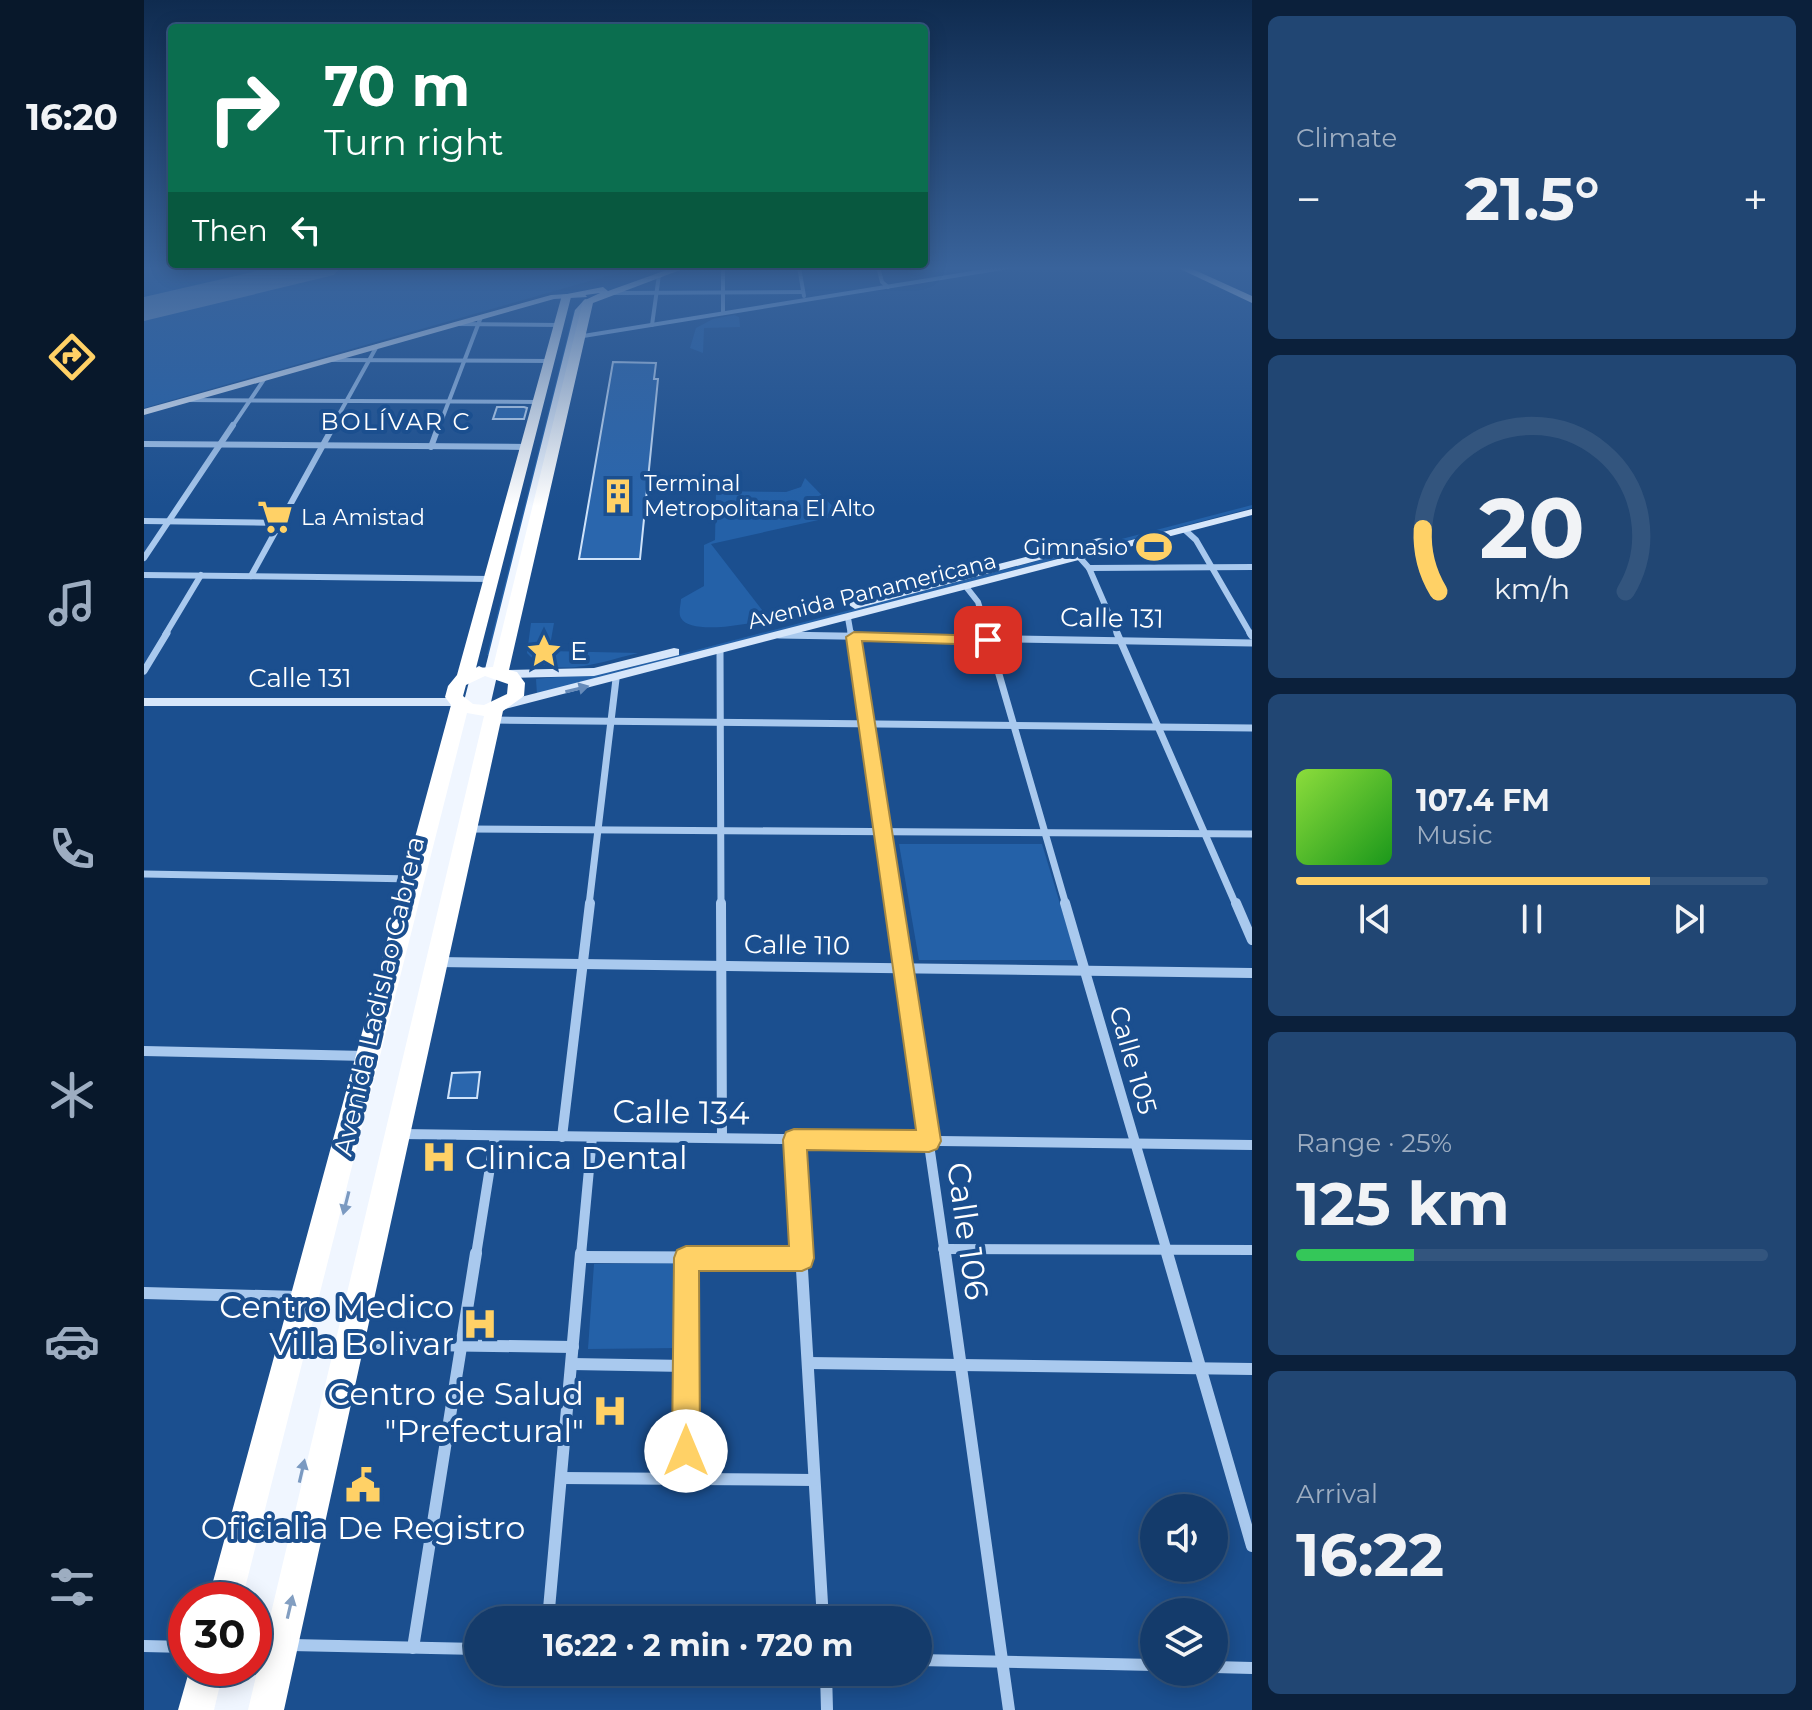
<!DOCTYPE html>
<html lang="en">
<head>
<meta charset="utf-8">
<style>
	:root { --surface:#143b6b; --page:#214673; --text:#f1f3f6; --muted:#9dadc1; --line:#33557e; --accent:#ffd166 }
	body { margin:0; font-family:Montserrat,sans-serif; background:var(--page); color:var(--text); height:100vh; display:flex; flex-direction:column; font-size:30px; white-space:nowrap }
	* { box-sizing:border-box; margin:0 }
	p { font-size:26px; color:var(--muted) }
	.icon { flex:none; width:44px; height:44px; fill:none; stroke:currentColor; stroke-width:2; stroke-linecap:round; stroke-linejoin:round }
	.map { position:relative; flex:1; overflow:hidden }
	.details { display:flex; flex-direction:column; gap:16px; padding:16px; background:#0b203b; width:560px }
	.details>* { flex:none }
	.banner { position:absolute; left:24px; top:24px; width:760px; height:244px; border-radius:8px; box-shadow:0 4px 20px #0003,0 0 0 2px var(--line); background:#0b6e4f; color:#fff; overflow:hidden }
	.controls { position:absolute; left:996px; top:1494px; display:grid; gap:16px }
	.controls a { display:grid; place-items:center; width:88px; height:88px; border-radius:50%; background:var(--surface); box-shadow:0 4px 20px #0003,0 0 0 2px var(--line); font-size:40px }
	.speed { position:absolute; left:24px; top:1582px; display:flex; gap:16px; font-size:40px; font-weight:700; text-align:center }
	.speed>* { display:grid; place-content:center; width:104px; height:104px; border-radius:50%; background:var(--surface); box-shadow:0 4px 20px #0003,0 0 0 2px var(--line); line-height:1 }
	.speed .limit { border:12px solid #d22; background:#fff; color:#111 }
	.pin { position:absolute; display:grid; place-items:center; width:68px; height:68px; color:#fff; margin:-34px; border-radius:16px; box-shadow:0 4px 12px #0006 }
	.me { position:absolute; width:88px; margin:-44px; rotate:0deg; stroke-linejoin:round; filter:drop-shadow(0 0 6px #0008) }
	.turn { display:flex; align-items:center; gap:28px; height:168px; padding:0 24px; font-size:36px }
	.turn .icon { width:104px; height:104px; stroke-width:2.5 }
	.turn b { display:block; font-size:56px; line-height:68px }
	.then { display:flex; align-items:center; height:76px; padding:0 24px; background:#0003; gap:16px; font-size:30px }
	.big { font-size:60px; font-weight:700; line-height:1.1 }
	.details .widget { flex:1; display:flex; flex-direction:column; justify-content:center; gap:12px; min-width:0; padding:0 28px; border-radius:12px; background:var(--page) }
	.details .dial { align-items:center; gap:0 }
	.dial svg { height:208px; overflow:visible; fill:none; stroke:var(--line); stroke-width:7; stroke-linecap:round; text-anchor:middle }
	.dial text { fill:var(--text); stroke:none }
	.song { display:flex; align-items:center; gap:24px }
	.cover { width:96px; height:96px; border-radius:12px; background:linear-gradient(135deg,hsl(90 70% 55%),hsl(120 70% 35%)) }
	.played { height:8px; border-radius:4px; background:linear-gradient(90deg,var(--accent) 75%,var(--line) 75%) }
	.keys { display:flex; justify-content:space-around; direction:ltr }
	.heat { display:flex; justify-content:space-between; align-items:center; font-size:44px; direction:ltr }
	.charge { height:12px; border-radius:6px; background:linear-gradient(90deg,#34c759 25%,var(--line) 0) }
	.trip { position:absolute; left:320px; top:1606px; width:468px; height:80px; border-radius:40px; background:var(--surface); box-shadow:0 4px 20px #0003,0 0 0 2px var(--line); font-weight:700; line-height:80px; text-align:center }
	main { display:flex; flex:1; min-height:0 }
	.menu { display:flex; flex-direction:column; width:144px; justify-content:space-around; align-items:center; background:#08182b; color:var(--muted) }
	.menu .icon { width:56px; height:56px }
	.menu .selected { color:var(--accent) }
	.menu b { font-size:36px; color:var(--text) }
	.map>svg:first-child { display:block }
	.green { fill:#2461a8 }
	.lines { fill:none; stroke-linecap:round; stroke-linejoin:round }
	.runway { fill:#8da7c7; fill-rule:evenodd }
	.building { fill:#2a66ad; stroke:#cfe3fa; stroke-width:2 }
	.street-far4 { stroke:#a9c9ee; stroke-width:4 }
	.street-far3 { stroke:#a9c9ee; stroke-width:6 }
	.street-far2 { stroke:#a9c9ee; stroke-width:7 }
	.street-far1 { stroke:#a9c9ee; stroke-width:10 }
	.street { stroke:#a9c9ee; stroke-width:12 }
	.secondary { fill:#d6e6fa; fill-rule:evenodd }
	.primary { fill:#f0f6ff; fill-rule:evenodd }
	.highway { fill:#fff; fill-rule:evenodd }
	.oneway { fill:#668bba }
	.oneway2 { fill:#7b9ac1 }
	.oneway3 { fill:#829ec1 }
	.route { fill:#ffd166; stroke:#a68842; stroke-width:2 }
	.labels { text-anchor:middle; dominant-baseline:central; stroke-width:8; stroke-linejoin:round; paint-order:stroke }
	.far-poi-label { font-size:22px; fill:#fff; stroke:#1b4f8f; text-anchor:start }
	.far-street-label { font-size:22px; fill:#fff; stroke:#1b4f8f }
	.far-neighbourhood-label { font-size:24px; letter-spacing:2px; fill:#fff; stroke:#1b4f8f }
	.street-label { font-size:26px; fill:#fff; stroke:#1b4f8f }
	.poi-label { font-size:26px; fill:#fff; stroke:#1b4f8f; text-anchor:start }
	.near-street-label { font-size:32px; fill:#fff; stroke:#1b4f8f }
	.near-poi-label { font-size:32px; fill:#fff; stroke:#1b4f8f; text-anchor:end }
</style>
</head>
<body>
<main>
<nav class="menu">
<b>16:20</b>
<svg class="icon selected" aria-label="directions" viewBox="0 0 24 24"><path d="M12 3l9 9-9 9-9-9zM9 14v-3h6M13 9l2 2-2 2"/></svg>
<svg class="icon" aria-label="music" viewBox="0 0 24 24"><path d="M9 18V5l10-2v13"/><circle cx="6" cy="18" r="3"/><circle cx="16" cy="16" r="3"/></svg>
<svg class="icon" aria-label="phone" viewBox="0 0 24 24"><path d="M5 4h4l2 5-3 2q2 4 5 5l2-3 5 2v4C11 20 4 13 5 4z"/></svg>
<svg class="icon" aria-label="climate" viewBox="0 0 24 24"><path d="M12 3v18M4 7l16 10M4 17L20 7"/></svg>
<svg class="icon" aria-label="car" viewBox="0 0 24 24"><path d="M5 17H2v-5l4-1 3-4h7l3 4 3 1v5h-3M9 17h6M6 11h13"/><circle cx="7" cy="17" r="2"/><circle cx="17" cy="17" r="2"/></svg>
<svg class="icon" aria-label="filters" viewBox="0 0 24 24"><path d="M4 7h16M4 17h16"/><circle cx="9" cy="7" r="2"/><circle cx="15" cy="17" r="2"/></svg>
</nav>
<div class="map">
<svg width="1108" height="1710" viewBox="0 0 1108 1710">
	<rect width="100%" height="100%" fill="#1b4f8f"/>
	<!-- green -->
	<g class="green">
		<path d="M0,267H135L0,298Z"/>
		<path d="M214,267H495L0,408V319Z"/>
		<path d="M430,310H433L348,655H343Z"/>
		<path d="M590,315L595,317L596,327L560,328L559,353L546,348L552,328L569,319Z"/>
		<path d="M661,478L697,515L567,544L625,619C609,623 547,636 537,618C534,613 537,604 537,599L560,586V545L571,540L572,491L642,492L657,487Z"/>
		<path d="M1108,505V508L393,695L392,679L472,671Z"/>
		<path d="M387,623H410L405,651L494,653C463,660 408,682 383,653Z"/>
		<path d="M755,844H898L933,960H775Z"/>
		<path d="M536,1263L535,1348L444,1349L450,1264Z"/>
	</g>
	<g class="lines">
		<!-- runway -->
		<path class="runway" d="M130,267H196L190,275L0,321V297Z"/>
	</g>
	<!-- building -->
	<g class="building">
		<path d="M469,362L512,363L510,379H514L496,559H435Z"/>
		<path d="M353,407H380L383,408L380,419H349Z"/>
		<path d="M336,1072L333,1098H304L308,1073Z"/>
	</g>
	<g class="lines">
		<!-- street-far4 -->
		<g class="street-far4">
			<path d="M579,267V313"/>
			<path d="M655,267L660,296"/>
			<path d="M734,267L738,282L744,287"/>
			<path d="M468,293L659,292"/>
			<path d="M313,324L416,325"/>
			<path d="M508,325L515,275"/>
			<path d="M433,337L865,267"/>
			<path d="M187,360L407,361"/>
			<path d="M42,400L396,402"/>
			<path d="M88,427L121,378"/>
			<path d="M188,427L233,346"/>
			<path d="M295,427L337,317"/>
		</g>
		<!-- street-far3 -->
		<g class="street-far3">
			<path d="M0,444L385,447"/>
			<path d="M287,447L295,425"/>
			<path d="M0,521L138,523"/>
			<path d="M1041,530L1052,540L1107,635"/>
			<path d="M0,558L89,425"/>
			<path d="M936,558L945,568L974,635"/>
			<path d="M945,568L1108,567"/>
			<path d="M0,575L347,579"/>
			<path d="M107,576L190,425"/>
			<path d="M823,588L834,602L844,635"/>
			<path d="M704,618L707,635"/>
			<path d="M21,635L57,575"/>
		</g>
		<!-- street-far2 -->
		<g class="street-far2">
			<path d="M707,633L750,905"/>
			<path d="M843,633L922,905"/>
			<path d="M973,633L1092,905"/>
			<path d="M1106,633L1108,636"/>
			<path d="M635,635L1108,643"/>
			<path d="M576,651L577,905"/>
			<path d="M0,671L23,633"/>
			<path d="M349,720L1108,728"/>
			<path d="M324,829L1108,834"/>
			<path d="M0,874L269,879"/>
			<path d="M445,905L472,679"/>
		</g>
		<!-- street-far1 -->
		<g class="street-far1">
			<path d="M577,903L578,1138"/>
			<path d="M750,903L801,1255"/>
			<path d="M921,903L1024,1255"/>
			<path d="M1092,903L1108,940"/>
			<path d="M293,962L1108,973"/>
			<path d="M0,1051L222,1056"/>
			<path d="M257,1134L1108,1145"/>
			<path d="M418,1137L446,903"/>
			<path d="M650,1140L657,1255"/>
			<path d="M799,1249L1108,1250"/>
			<path d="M332,1255L351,1136"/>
			<path d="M437,1255L448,1137"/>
		</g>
		<!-- street -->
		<g class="street">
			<path d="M657,1253L679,1620"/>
			<path d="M801,1253L865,1710"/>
			<path d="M1023,1253L1108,1546"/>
			<path d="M437,1257L658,1258"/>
			<path d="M542,1258V1479"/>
			<path d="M0,1293L155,1297"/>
			<path d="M210,1344L429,1347"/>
			<path d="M664,1363L1108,1369"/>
			<path d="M428,1364L542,1366"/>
			<path d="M417,1478L670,1480"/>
			<path d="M404,1620L437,1253"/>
			<path d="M147,1645L334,1649"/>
			<path d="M0,1646L42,1647"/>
			<path d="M269,1648L332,1253"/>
			<path d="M774,1660L1010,1665"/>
			<path d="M1070,1667L1108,1668"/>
			<path d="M682,1672L683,1710"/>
		</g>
		<!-- secondary -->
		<g class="secondary">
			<path d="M1108,509V515L357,710L350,706L357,702Z"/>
			<path d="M955,538L959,539V543L711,609L705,605L707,602Z"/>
			<path d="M530,648L535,649V655L450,676L363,678L356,674L363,670L450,668Z"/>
			<path d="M0,698H313L320,702L313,706H0Z"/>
		</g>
		<!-- primary -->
		<g class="primary">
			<path d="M440,293L443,297L410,299L0,415V409L407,295Z"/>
			<path d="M441,299L448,301L439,311L408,437L115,1710H60L71,1668H110V1600H89L328,670L335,666L341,669L431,310Z"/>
		</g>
		<!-- highway -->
		<g class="highway">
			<path d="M531,267H544L449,303L365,670L373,672L381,683L380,696L359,711L140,1710H104L340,716L323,713L98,1600H64L307,705L301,697L304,686L313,675L418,295L459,287L464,291ZM456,293L439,301L349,667L332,668L427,297ZM341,676L364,684L363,694L340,705L329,704L319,696L322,685Z"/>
			<path d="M1032,267H1044L1108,296V303Z"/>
			<path d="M46,1668H80L70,1710H34Z"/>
		</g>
	</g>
	<!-- one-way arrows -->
	<defs><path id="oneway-solid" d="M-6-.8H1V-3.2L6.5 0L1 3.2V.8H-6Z" transform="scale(2)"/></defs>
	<use class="oneway" href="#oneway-solid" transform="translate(433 689) rotate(-14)"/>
	<g class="oneway2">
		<use href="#oneway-solid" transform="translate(202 1203) rotate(104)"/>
		<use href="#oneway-solid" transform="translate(158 1471) rotate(-77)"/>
	</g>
	<use class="oneway3" href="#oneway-solid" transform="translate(146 1607) rotate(-77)"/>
	<!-- sky -->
	<linearGradient id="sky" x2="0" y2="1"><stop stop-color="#0f2b4f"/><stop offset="0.53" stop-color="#39639b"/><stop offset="1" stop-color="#39639b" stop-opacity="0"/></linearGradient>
	<rect width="1108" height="506" fill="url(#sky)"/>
	<!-- route -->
	<path class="route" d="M710,632L844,636L852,640L844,645L718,641L797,1141L793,1149L785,1152L663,1150L670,1258L667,1267L658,1271H555L556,1451L552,1461L542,1465L532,1461L528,1451L530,1258L533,1250L542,1246H645L639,1140L642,1132L650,1129L772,1130L702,637Z"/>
	<!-- icons -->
	<defs>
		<g id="building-bare" transform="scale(2.76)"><path d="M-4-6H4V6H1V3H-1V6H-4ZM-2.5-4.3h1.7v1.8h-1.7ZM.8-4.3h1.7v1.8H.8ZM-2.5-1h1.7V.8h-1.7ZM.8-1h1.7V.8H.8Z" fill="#ffd166" stroke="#1b4f8f" stroke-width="2.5" paint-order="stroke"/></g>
		<g id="supermarket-bare" transform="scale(2.76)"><path d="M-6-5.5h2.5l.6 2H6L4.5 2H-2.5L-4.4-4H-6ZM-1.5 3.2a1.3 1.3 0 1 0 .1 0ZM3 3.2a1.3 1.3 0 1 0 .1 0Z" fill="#ffd166" stroke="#1b4f8f" stroke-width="2.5" paint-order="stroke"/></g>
		<g id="stadium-bare" transform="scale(2.76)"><path d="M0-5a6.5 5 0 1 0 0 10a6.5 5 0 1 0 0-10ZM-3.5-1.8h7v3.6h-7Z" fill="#ffd166" stroke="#1b4f8f" stroke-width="2.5" paint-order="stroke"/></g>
		<g id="sight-bare" transform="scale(2.76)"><path d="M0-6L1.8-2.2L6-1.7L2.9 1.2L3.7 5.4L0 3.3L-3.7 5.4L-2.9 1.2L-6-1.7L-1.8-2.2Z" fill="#ffd166" stroke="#1b4f8f" stroke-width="2.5" paint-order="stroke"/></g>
		<g id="hospital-bare" transform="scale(2.76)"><path d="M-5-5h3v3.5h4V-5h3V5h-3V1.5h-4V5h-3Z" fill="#ffd166" stroke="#1b4f8f" stroke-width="2.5" paint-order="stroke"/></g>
		<g id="civic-bare" transform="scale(2.76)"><path d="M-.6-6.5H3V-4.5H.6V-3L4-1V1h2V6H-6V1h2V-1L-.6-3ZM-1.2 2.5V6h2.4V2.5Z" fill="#ffd166" stroke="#1b4f8f" stroke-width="2.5" paint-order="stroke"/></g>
	</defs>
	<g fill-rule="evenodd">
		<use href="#building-bare" x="474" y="496"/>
		<use href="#supermarket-bare" x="131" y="517"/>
		<use href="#stadium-bare" x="1010" y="547"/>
		<use href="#sight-bare" x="400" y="651"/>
		<use href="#hospital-bare" x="295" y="1157"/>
		<use href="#hospital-bare" x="336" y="1324"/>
		<use href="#hospital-bare" x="466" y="1411"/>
		<use href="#civic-bare" x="219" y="1485"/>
	</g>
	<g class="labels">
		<!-- far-poi labels -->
		<g class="far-poi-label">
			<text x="500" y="483">Terminal<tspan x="500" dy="25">Metropolitana El Alto</tspan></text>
			<text x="157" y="517">La Amistad</text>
			<text x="984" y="547" text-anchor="end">Gimnasio</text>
		</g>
		<!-- far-street labels -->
		<g class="far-street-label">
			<text transform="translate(728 591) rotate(-14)">Avenida Panamericana</text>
		</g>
		<!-- far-neighbourhood labels -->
		<g class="far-neighbourhood-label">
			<text x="252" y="421">BOLÍVAR C</text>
		</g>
		<!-- street labels -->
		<g class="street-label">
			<text transform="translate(968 618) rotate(1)">Calle 131</text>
			<text x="156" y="678">Calle 131</text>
			<text transform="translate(653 945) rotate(1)">Calle 110</text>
			<text transform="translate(235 996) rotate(-77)">Avenida Ladislao Cabrera</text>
			<text transform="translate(989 1060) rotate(74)">Calle 105</text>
		</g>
		<!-- poi labels -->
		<g class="poi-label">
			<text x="426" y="651">E</text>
		</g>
		<!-- near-street labels -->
		<g class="near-street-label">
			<text transform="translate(537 1112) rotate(1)">Calle 134</text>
			<text transform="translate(824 1231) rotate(82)">Calle 106</text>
		</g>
		<!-- near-poi labels -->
		<g class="near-poi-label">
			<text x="321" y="1157" text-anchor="start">Clinica Dental</text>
			<text x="310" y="1306">Centro Medico<tspan x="310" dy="37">Villa Bolivar</tspan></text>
			<text x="440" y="1393">Centro de Salud<tspan x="440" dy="37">"Prefectural"</tspan></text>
			<text x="219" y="1527" text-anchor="middle">Oficialia De Registro</text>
		</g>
	</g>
</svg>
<div class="controls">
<a><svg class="icon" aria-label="sound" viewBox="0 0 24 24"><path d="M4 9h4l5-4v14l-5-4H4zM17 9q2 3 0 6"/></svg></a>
<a><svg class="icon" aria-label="layers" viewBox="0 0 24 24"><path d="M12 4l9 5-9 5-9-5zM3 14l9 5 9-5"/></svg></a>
</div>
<div class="speed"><div class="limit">30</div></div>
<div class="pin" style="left:844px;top:640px;background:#d93025"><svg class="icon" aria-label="arrive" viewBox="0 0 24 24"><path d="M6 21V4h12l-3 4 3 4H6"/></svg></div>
<svg class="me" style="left:542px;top:1451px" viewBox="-20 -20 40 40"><circle r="19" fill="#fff"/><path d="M0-13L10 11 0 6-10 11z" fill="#ffd166"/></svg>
<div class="trip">16:22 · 2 min · 720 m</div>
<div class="banner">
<div class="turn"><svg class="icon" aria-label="right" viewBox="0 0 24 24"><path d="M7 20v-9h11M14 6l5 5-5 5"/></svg><div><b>70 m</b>Turn right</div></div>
<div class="then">Then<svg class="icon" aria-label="left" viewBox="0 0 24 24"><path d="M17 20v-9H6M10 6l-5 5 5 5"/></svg></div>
</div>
</div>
<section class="details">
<div class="widget"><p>Climate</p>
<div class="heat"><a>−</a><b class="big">21.5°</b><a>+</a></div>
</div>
<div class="widget dial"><svg viewBox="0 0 100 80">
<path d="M14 69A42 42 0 1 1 86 69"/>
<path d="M14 69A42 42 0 0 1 8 45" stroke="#ffd166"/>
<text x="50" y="56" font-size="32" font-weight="700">20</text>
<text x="50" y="72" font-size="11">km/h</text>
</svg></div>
<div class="widget">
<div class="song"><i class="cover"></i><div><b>107.4 FM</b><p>Music</p></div></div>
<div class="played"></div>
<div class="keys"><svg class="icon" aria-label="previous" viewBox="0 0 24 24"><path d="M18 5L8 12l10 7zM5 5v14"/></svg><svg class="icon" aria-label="pause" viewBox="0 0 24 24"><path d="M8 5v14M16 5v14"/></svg><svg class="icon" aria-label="next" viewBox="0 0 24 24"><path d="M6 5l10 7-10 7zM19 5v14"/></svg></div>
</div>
<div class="widget"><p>Range · 25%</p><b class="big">125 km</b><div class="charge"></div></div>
<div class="widget"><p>Arrival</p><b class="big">16:22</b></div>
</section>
</main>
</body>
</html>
